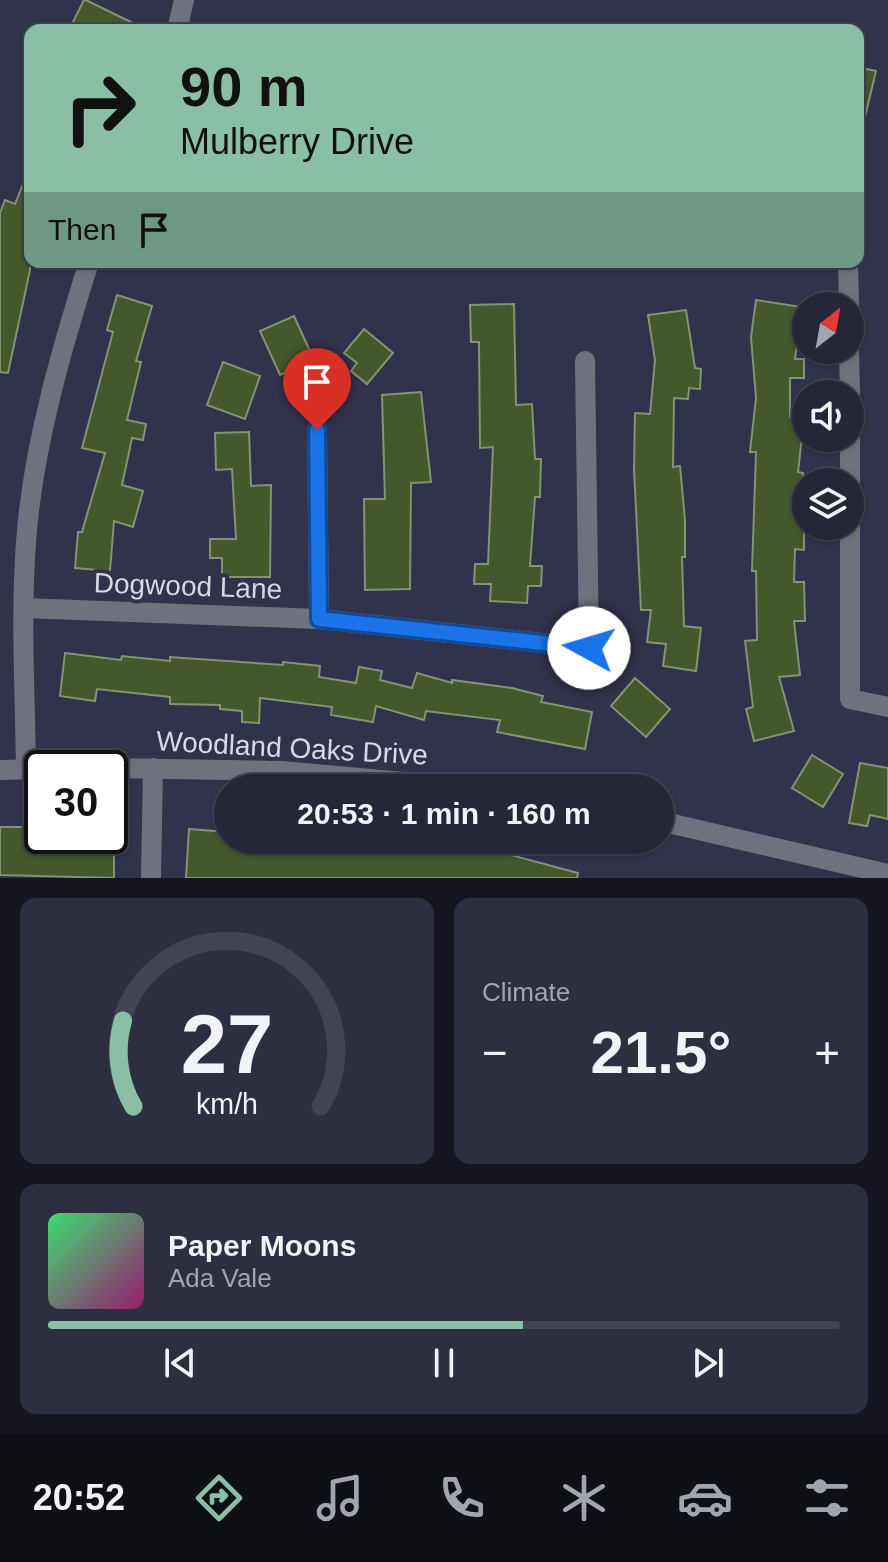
<!DOCTYPE html>
<html lang="en">
<head>
<meta charset="utf-8">
<style>
	:root { --surface:#252638; --page:#2d2e40; --text:#f1f3f6; --muted:#a3a5ae; --line:#424353; --accent:#8abfa5 }
	body { margin:0; font-family:Helvetica,sans-serif; background:var(--page); color:var(--text); height:100vh; display:flex; flex-direction:column; font-size:30px; white-space:nowrap }
	* { box-sizing:border-box; margin:0 }
	p { font-size:26px; color:var(--muted) }
	.icon { flex:none; width:44px; height:44px; fill:none; stroke:currentColor; stroke-width:2; stroke-linecap:round; stroke-linejoin:round }
	.map { position:relative; height:878px; overflow:hidden }
	.side { display:flex; flex-direction:column; gap:20px; padding:20px; background:#14151f; flex:1 }
	.side>* { flex:none }
	.top-card { position:absolute; left:24px; top:24px; width:840px; height:244px; border-radius:16px; box-shadow:0 2px 6px #0004,0 0 0 2px var(--line); background:#8abfa5; color:#111; overflow:hidden }
	.needle { width:52px; rotate:31deg }
	.buttons { position:absolute; left:792px; top:292px; display:grid; gap:16px }
	.buttons a { display:grid; place-items:center; width:72px; height:72px; border-radius:50%; background:var(--surface); box-shadow:0 2px 6px #0004,0 0 0 2px var(--line); font-size:40px }
	.speed { position:absolute; left:24px; top:750px; display:flex; gap:16px; font-size:40px; font-weight:700; text-align:center }
	.speed>* { display:grid; place-content:center; width:104px; height:104px; border-radius:50%; background:var(--surface); box-shadow:0 2px 6px #0004,0 0 0 2px var(--line); line-height:1 }
	.speed .limit { border:4px solid #111; border-radius:12px; background:#fff; color:#111 }
	.pin { position:absolute; display:grid; place-items:center; width:68px; height:68px; color:#fff; margin:-82px -34px; border-radius:50% 50% 50% 0; rotate:-45deg; box-shadow:0 0 8px #0007 }
	.pin .icon { rotate:45deg }
	.me { position:absolute; width:88px; margin:-44px; rotate:276deg; stroke-linejoin:round; filter:drop-shadow(0 0 6px #0008) }
	.turn { display:flex; align-items:center; gap:28px; height:168px; padding:0 24px; font-size:36px }
	.turn .icon { width:104px; height:104px; stroke-width:2.5 }
	.turn b { display:block; font-size:56px; line-height:68px }
	.then { display:flex; align-items:center; height:76px; padding:0 24px; background:#0003; gap:16px; font-size:30px }
	.big { font-size:60px; font-weight:700; line-height:1.1 }
	.side .widget { flex:1; display:flex; flex-direction:column; justify-content:center; gap:12px; min-width:0; padding:0 28px; border-radius:16px; background:var(--page) }
	.side .dial { align-items:center; gap:0 }
	.dial svg { height:208px; overflow:visible; fill:none; stroke:var(--line); stroke-width:7; stroke-linecap:round; text-anchor:middle }
	.dial text { fill:var(--text); stroke:none }
	.song { display:flex; align-items:center; gap:24px }
	.cover { width:96px; height:96px; border-radius:12px; background:linear-gradient(135deg,hsl(140 70% 55%),hsl(320 70% 35%)) }
	.played { height:8px; border-radius:4px; background:linear-gradient(90deg,var(--accent) 60%,var(--line) 60%) }
	.keys { display:flex; justify-content:space-around; direction:ltr }
	.heat { display:flex; justify-content:space-between; align-items:center; font-size:44px; direction:ltr }
	.side .tiles { flex:1; display:grid; gap:20px; grid-template-columns:1fr 1fr }
	.widget:last-child { grid-column:span 2 }
	.trip { position:absolute; left:214px; top:774px; width:460px; height:80px; border-radius:40px; background:var(--surface); box-shadow:0 2px 6px #0004,0 0 0 2px var(--line); font-weight:700; line-height:80px; text-align:center }
	.dock { display:flex; height:128px; justify-content:space-around; align-items:center; background:#0f0f16; color:var(--muted) }
	.dock .icon { width:56px; height:56px }
	.dock .on { color:var(--accent) }
	.dock b { font-size:36px; color:var(--text) }
	.map>svg:first-child { display:block }
	.building { fill:#44582b; stroke:#849275; stroke-width:2 }
	.lines { fill:none; stroke-linecap:round; stroke-linejoin:round }
	.minor { stroke:#70717e; stroke-width:20 }
	.route-casing { stroke:#114b97; stroke-width:20 }
	.route { stroke:#1a73e8; stroke-width:14 }
	.labels { text-anchor:middle; dominant-baseline:central; stroke-width:8; stroke-linejoin:round; paint-order:stroke }
	.street-label { font-size:28px; fill:#d7d8e8; stroke:#31324b }
</style>
</head>
<body>
<div class="map">
<svg width="888" height="878" viewBox="0 0 888 878">
	<rect width="100%" height="100%" fill="#31324b"/>
	<!-- building -->
	<g class="building">
		<path d="M84,0H86L147,30H69Z"/>
		<path d="M858,67L876,71L864,121L858,120Z"/>
		<path d="M29,169L30,270L8,373L0,372V213L5,200L15,204Z"/>
		<path d="M117,295L152,306L136,361L141,362L127,420L146,424L143,440L132,438L122,485L143,491L133,527L114,521L110,571L75,568L78,532H82L105,453L82,448L113,332L107,330Z"/>
		<path d="M756,300L802,307L795,359H804V378H790V417L804,419L798,472L803,473L800,528H804V550L795,549L794,582H804L805,621H794L800,675L779,677L794,731L754,741L746,709L753,707L745,641L757,640L756,571H752L756,452H750L756,398L751,337Z"/>
		<path d="M514,304L516,405L532,404L535,459H541L540,497H535L530,566H542L541,586H528L527,603L490,601L491,584H474L475,564H488L493,447L480,448L479,342H471L470,305Z"/>
		<path d="M686,310L695,368L701,369L700,389L689,388L688,399L674,398L673,467L680,466L685,520V557H682L684,626L701,628L696,671L663,666L666,644L647,642L651,610H641L634,469L635,413L650,414L655,360L648,315Z"/>
		<path d="M294,316L314,360L280,375L260,331Z"/>
		<path d="M364,329L393,353L367,384L351,371L357,363L344,353Z"/>
		<path d="M223,362L260,376L245,419L207,405Z"/>
		<path d="M421,392L431,482L411,483L410,589L365,590L364,499H385L382,395Z"/>
		<path d="M249,432L251,486L271,485L270,577H222V558H210V539H236L232,469L216,470L215,433Z"/>
		<path d="M65,653L121,660L122,656L170,661V657L283,665V662L320,666L319,677L356,683L359,667L382,671L380,680L412,688L417,673L452,683V680L512,688L543,696L541,702L592,712L585,749L497,732L500,720L426,711L424,720L376,706L373,722L331,715L332,707L260,698L259,723L242,722V711L220,709V705L170,704V697L97,689L95,701L60,696Z"/>
		<path d="M635,678L670,709L646,737L611,706Z"/>
		<path d="M812,755L843,774L823,807L792,788Z"/>
		<path d="M860,763L888,768V819L870,815L867,826L849,823Z"/>
		<path d="M0,827H42V836H66V840L114,841V878L0,875Z"/>
		<path d="M189,829L228,832V840H392V848L428,852L429,843L463,847L464,843L503,850V853L578,873L577,878H186Z"/>
	</g>
	<g class="lines">
		<!-- minor -->
		<g class="minor">
			<path d="M177,30L184,0"/>
			<path d="M848,262L849,306"/>
			<path d="M849,350L850,394"/>
			<path d="M850,415V699L888,707"/>
			<path d="M317,430L319,619"/>
			<path d="M24,608L319,619L589,648L585,361"/>
			<path d="M110,768L282,771L470,788"/>
			<path d="M26,769C25,689 20,609 27,530C35,440 62,348 89,262"/>
			<path d="M0,770L42,769"/>
			<path d="M660,821L888,874"/>
			<path d="M151,878L153,768"/>
		</g>
	</g>
	<g class="lines">
		<!-- route casing -->
		<g class="route-casing">
			<path id="route" d="M317,430L319,619L589,648"/>
		</g>
		<!-- route -->
		<use href="#route" class="route"/>
	</g>
	<g class="labels">
		<!-- street labels -->
		<g class="street-label">
			<text transform="translate(188 586) rotate(2)">Dogwood Lane</text>
			<text transform="translate(292 748) rotate(3)">Woodland Oaks Drive</text>
		</g>
	</g>
</svg>
<div class="buttons">
<a><svg class="needle" viewBox="-14 -14 28 28"><path d="M0-13l5 13h-10z" fill="#e53935"/><path d="M0 13l5-13h-10z" fill="#a3a5ae"/></svg></a>
<a><svg class="icon" aria-label="sound" viewBox="0 0 24 24"><path d="M4 9h4l5-4v14l-5-4H4zM17 9q2 3 0 6"/></svg></a>
<a><svg class="icon" aria-label="layers" viewBox="0 0 24 24"><path d="M12 4l9 5-9 5-9-5zM3 14l9 5 9-5"/></svg></a>
</div>
<div class="speed"><div class="limit">30</div></div>
<div class="pin" style="left:317px;top:430px;background:#d93025"><svg class="icon" aria-label="arrive" viewBox="0 0 24 24"><path d="M6 21V4h12l-3 4 3 4H6"/></svg></div>
<svg class="me" style="left:589px;top:648px" viewBox="-20 -20 40 40"><circle r="19" fill="#fff"/><path d="M0-13L10 11 0 6-10 11z" fill="#1a73e8"/></svg>
<div class="trip">20:53 · 1 min · 160 m</div>
<div class="top-card">
<div class="turn"><svg class="icon" aria-label="right" viewBox="0 0 24 24"><path d="M7 20v-9h11M14 6l5 5-5 5"/></svg><div><b>90 m</b>Mulberry Drive</div></div>
<div class="then">Then<svg class="icon" aria-label="arrive" viewBox="0 0 24 24"><path d="M6 21V4h12l-3 4 3 4H6"/></svg></div>
</div>
</div>
<section class="side">
<div class="tiles">
<div class="widget dial"><svg viewBox="0 0 100 80">
<path d="M14 69A42 42 0 1 1 86 69"/>
<path d="M14 69A42 42 0 0 1 10 36" stroke="#8abfa5"/>
<text x="50" y="56" font-size="32" font-weight="700">27</text>
<text x="50" y="72" font-size="11">km/h</text>
</svg></div>
<div class="widget"><p>Climate</p>
<div class="heat"><a>−</a><b class="big">21.5°</b><a>+</a></div>
</div>
<div class="widget">
<div class="song"><i class="cover"></i><div><b>Paper Moons</b><p>Ada Vale</p></div></div>
<div class="played"></div>
<div class="keys"><svg class="icon" aria-label="previous" viewBox="0 0 24 24"><path d="M18 5L8 12l10 7zM5 5v14"/></svg><svg class="icon" aria-label="pause" viewBox="0 0 24 24"><path d="M8 5v14M16 5v14"/></svg><svg class="icon" aria-label="next" viewBox="0 0 24 24"><path d="M6 5l10 7-10 7zM19 5v14"/></svg></div>
</div>
</div>
</section>
<nav class="dock">
<b>20:52</b>
<svg class="icon on" aria-label="directions" viewBox="0 0 24 24"><path d="M12 3l9 9-9 9-9-9zM9 14v-3h6M13 9l2 2-2 2"/></svg>
<svg class="icon" aria-label="music" viewBox="0 0 24 24"><path d="M9 18V5l10-2v13"/><circle cx="6" cy="18" r="3"/><circle cx="16" cy="16" r="3"/></svg>
<svg class="icon" aria-label="phone" viewBox="0 0 24 24"><path d="M5 4h4l2 5-3 2q2 4 5 5l2-3 5 2v4C11 20 4 13 5 4z"/></svg>
<svg class="icon" aria-label="climate" viewBox="0 0 24 24"><path d="M12 3v18M4 7l16 10M4 17L20 7"/></svg>
<svg class="icon" aria-label="car" viewBox="0 0 24 24"><path d="M5 17H2v-5l4-1 3-4h7l3 4 3 1v5h-3M9 17h6M6 11h13"/><circle cx="7" cy="17" r="2"/><circle cx="17" cy="17" r="2"/></svg>
<svg class="icon" aria-label="filters" viewBox="0 0 24 24"><path d="M4 7h16M4 17h16"/><circle cx="9" cy="7" r="2"/><circle cx="15" cy="17" r="2"/></svg>
</nav>
</body>
</html>
